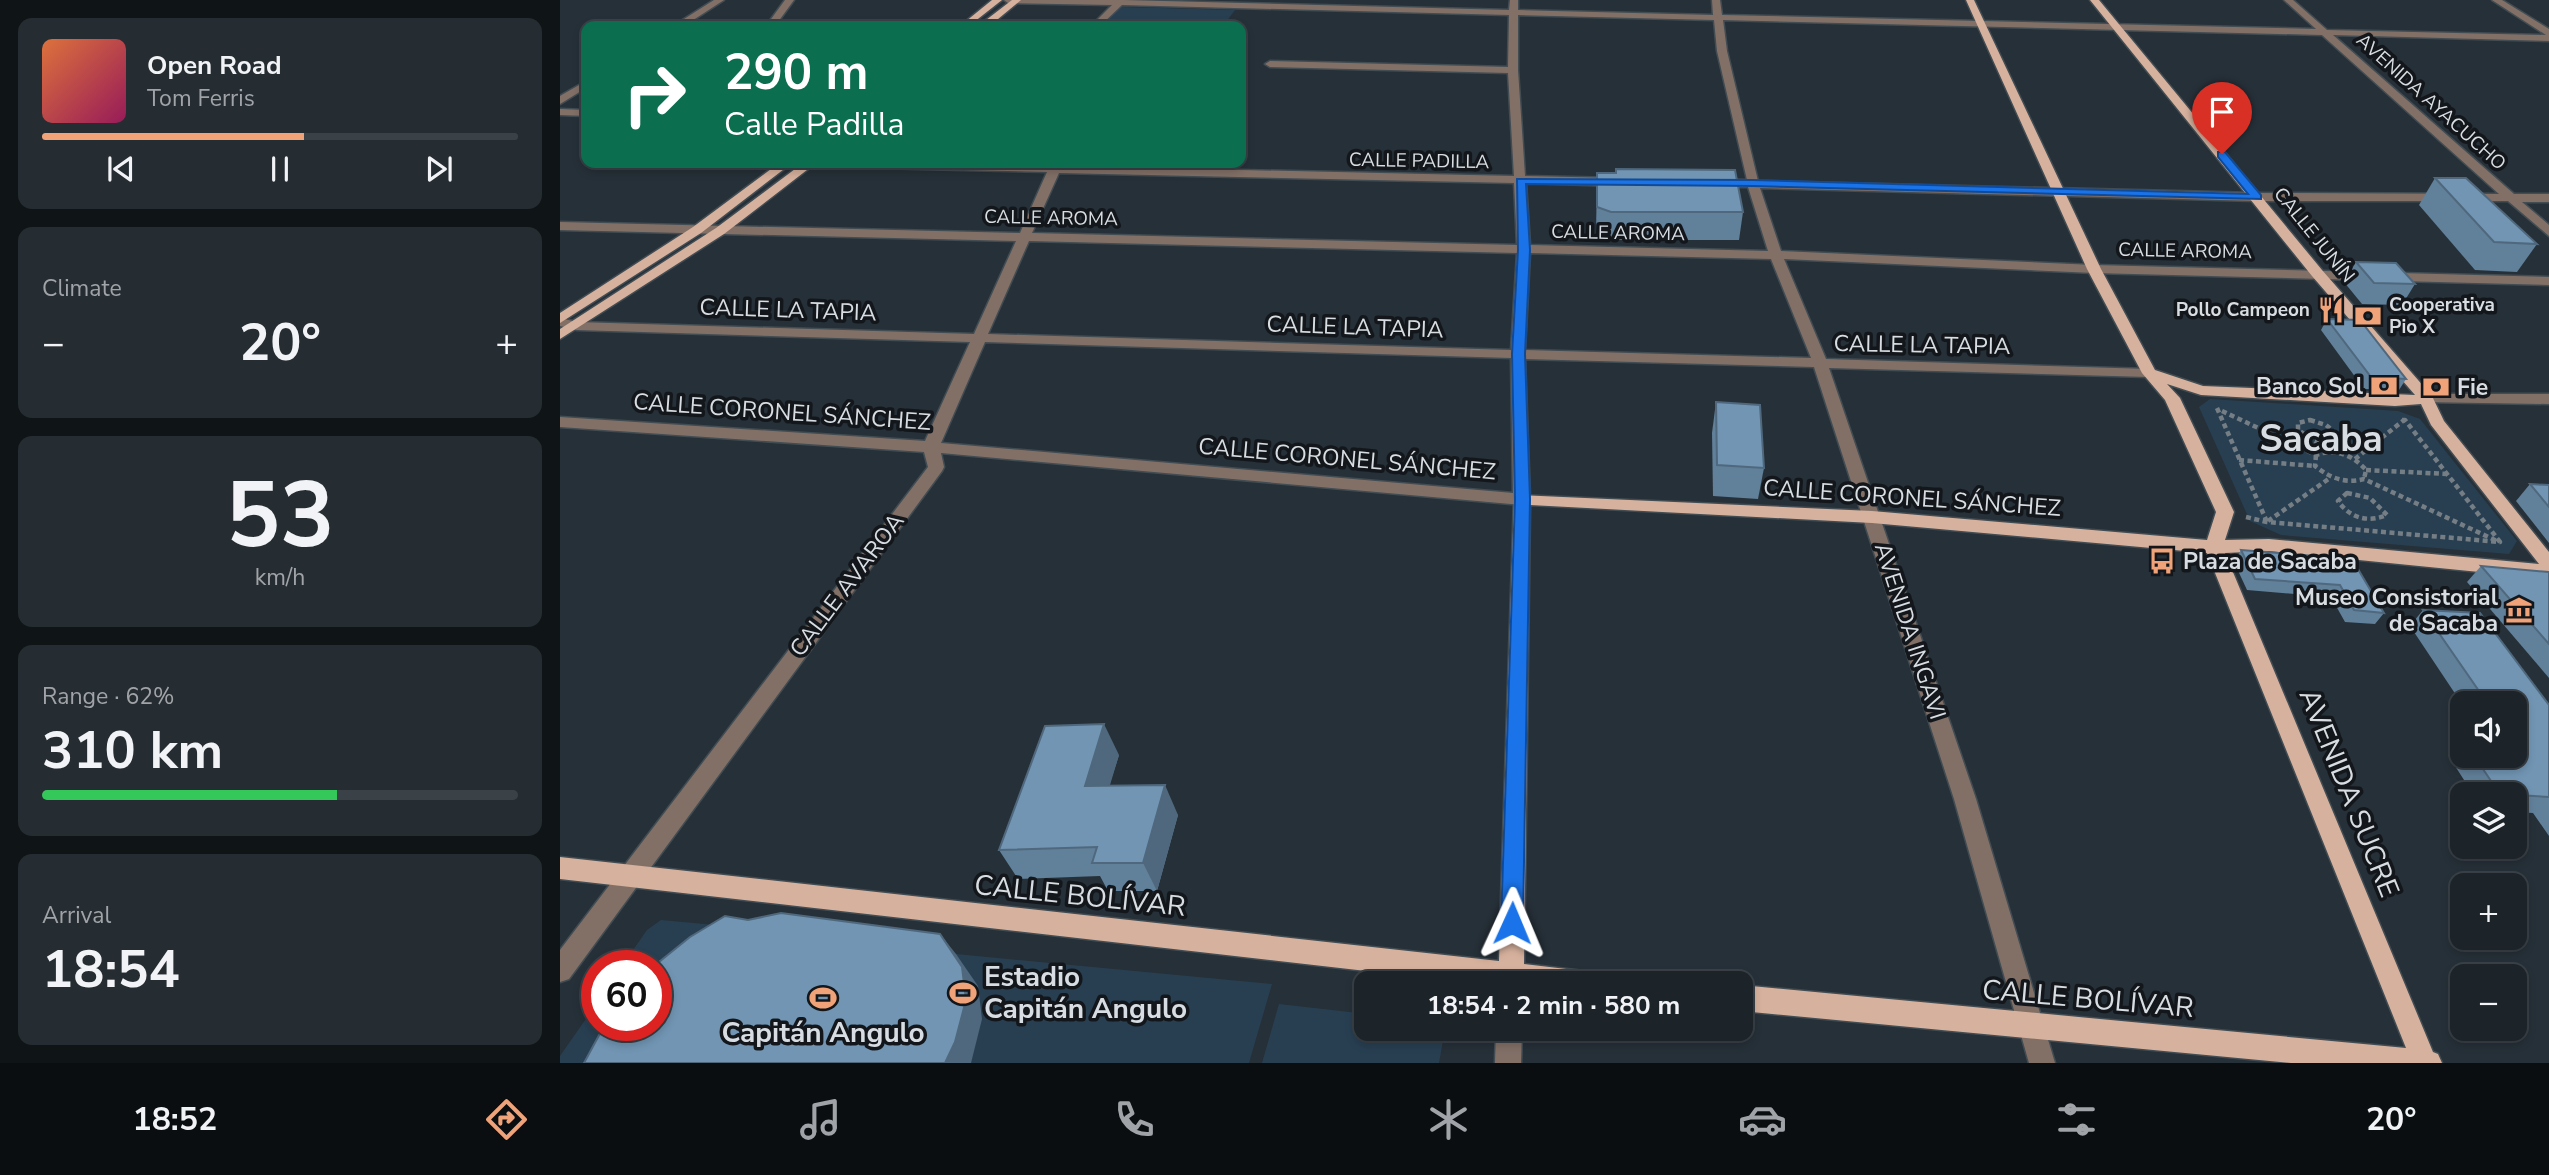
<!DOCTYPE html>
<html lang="en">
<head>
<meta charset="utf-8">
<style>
	:root { --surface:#1c242a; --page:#252c32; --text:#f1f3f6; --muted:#a0a4a8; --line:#3a4147; --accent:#f0a378 }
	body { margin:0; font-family:"Nunito Sans",sans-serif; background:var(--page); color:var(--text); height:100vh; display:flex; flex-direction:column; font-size:26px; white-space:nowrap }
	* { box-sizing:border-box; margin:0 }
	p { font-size:23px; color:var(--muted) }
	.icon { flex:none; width:38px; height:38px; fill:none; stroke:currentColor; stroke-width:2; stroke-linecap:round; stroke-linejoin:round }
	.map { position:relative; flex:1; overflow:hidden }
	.drawer { display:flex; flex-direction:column; gap:18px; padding:18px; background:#0f1417; width:560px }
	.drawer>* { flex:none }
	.banner { position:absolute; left:21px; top:21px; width:665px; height:147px; border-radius:14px; box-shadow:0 4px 10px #0003,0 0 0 2px var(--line); background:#0b6e4f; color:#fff; overflow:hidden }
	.buttons { position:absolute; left:1890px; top:691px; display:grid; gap:14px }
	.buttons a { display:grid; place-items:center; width:77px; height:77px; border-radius:14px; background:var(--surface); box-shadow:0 4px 10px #0003,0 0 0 2px var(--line); font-size:35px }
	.speed { position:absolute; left:21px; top:950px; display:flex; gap:14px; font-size:35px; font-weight:700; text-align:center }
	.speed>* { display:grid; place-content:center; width:91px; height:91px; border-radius:50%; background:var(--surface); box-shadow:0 4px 10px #0003,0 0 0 2px var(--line); line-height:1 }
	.speed .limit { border:10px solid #d22; background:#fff; color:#111 }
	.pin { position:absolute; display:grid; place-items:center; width:60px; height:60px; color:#fff; margin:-72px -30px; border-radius:50% 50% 50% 0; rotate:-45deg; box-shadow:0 0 7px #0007 }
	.pin .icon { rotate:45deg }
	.me { position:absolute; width:77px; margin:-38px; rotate:1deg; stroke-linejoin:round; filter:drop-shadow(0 0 5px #0008) }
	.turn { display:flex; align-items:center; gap:24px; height:147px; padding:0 28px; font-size:32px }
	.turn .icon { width:91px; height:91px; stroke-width:2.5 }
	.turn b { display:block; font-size:49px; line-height:60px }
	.big { font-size:52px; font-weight:700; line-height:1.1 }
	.drawer .card { flex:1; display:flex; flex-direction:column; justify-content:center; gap:10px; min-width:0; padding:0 24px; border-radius:14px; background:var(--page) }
	.drawer .dial { align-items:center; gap:0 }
	.dial b { font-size:91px; line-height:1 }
	.song { display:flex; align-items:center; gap:21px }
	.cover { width:84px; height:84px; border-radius:10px; background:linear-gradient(135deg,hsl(20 70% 55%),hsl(330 70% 35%)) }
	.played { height:7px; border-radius:4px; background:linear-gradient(90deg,var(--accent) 55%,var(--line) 55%) }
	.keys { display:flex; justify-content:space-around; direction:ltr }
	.heat { display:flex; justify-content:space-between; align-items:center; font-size:38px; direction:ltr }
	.charge { height:10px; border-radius:5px; background:linear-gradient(90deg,#34c759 62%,var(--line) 0) }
	.trip { position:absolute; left:794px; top:971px; width:399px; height:70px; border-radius:14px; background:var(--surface); box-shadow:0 4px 10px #0003,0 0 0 2px var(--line); font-weight:700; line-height:70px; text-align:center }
	.menu { display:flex; height:112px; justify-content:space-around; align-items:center; background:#0b0e11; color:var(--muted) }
	.menu .icon { width:49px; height:49px }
	.menu .active { color:var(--accent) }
	.menu b { font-size:32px; color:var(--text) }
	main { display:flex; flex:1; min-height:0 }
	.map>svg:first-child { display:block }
	.green { fill:#283f52 }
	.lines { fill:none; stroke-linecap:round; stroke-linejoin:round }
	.minor-casing { stroke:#424c53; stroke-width:3 }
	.major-casing { stroke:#424c53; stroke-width:3 }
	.path { stroke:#767e85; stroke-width:4.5; stroke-dasharray:5 3.5; stroke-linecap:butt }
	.minor { fill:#827067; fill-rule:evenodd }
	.major { fill:#d6b19d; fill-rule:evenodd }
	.wall { fill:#61809a }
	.shaded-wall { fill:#4f687d }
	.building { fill:#7195b3; stroke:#4f687d; stroke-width:2 }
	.route { fill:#1a73e8; stroke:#114b97; stroke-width:2 }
	.labels { text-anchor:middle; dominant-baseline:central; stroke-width:7; stroke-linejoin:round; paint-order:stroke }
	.far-street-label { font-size:19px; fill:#d7dde2; stroke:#13171b }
	.far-poi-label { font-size:19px; font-weight:bold; fill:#d7dde2; stroke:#13171b; text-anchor:start }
	.street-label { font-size:23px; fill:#d7dde2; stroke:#13171b }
	.poi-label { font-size:23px; font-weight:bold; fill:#d7dde2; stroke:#13171b; text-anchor:end }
	.near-street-label { font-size:28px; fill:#d7dde2; stroke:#13171b }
	.near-poi-label { font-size:28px; font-weight:bold; fill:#d7dde2; stroke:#13171b; text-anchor:start }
	.town-label { font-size:37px; font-weight:bold; fill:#d7dde2; stroke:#13171b }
</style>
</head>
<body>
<main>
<section class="drawer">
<div class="card">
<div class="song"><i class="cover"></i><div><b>Open Road</b><p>Tom Ferris</p></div></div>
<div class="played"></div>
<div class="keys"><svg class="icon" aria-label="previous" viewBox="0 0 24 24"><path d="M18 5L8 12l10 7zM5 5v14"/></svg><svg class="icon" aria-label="pause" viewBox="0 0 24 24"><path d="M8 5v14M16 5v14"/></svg><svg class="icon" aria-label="next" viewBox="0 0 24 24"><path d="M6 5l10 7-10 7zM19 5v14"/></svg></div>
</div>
<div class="card"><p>Climate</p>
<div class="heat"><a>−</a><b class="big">20°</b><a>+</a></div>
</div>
<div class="card dial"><b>53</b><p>km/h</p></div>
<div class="card"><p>Range · 62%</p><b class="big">310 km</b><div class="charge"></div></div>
<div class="card"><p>Arrival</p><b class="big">18:54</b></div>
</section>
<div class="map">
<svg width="1989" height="1063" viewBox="0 0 1989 1063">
	<rect width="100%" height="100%" fill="#263038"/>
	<!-- green -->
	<g class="green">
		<path d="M561,7L675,10L663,26H539Z"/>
		<path d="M1650,399L1838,411L1860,419L1957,541L1949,554L1721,535L1690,521L1639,407Z"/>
		<path d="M101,920L242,933L396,954L712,984L689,1063H0V1056L37,1003V1026H96V966H62L87,930Z"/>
		<path d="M719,1004L807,1014V1029H885L879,1063H702Z"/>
	</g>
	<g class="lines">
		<!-- minor casing -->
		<g class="minor-casing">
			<g id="minor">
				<path d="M154,0H164L124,26H113Z"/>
				<path d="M225,0H234L215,26H206Z"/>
				<path d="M444,0H564L949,10L950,0H958V10L1153,15L1152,0H1160L1162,15L1756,29L1724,0H1733L1767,30L1986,35L1932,0H1942L1989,29V41L1773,35L1954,194H1989V202H1962L1989,225V236L1948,201H1697L1200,188L1221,251L1534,265L1989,277V285L1534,273L1224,259L1266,359L1589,369L1596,373L1589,377L1269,368L1416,799L1495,1063H1469L1394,799L1254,367L965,359L970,499L962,505L381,453L384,467L382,471L9,979L0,982V950L368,467L364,452L0,427V417L365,441L410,342L17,330L0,326V318L17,322L414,334L456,241L0,230V222L460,233L487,172L232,166L226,163L490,165L491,163H503L502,166L954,176L948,73L710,67L705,64L710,61L948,67L949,15L562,5L540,26H531L552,5L448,3ZM958,15L1154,20L1157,51L1187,180L1153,179L1147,183L1153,187H1188L1208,251L970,245L966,183L1058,186L1064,182L1058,178L965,176L958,70ZM1163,20L1762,35L1939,194L1697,193L1198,181L1167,51ZM499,173L954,183L957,245L472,233ZM469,241L957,253L951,350L428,334ZM970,253L1211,259L1251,358L965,350ZM425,342L951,358L953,493L381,443Z"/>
				<path d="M26,81V88L0,104V96Z"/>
				<path d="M0,109L26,110V116L0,115Z"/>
				<path d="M1867,394H1989V404L1862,402L1859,399Z"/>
				<path d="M936,1029H962L961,1063H935Z"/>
			</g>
		</g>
		<!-- major casing -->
		<g class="major-casing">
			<g id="major">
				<path d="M432,0H442L409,26H400Z"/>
				<path d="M452,0H461L432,24H426V20Z"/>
				<path d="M1406,0H1414L1541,269L1595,370L1643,386L1855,395L1752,276L1530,0H1539L1762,270L1872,396L1884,421L1989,552V579L1709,551L1665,553L1873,1052L1878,1054L1882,1063H1731L1181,1011V985L1846,1048L1647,553L1312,523L970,505L964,964L1032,972L1041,975L1044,984H920L0,879V857L939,961L954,499L956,495L1312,511L1647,540L1656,512L1605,400L1582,373L1527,269ZM1607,384L1641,395L1835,406L1861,404L1871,425L1979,564L1709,539L1665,540L1674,512L1620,398Z"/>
				<path d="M219,163H232L141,233L0,323V313L133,227Z"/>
				<path d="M243,163H256L164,234L0,339V329L156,228Z"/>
			</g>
		</g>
		<!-- path -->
		<g class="path">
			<path d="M1657,408L1707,522"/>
			<path d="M1662,411L1756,455C1775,448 1793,455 1806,470L1804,479"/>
			<path d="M1750,420L1766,425L1776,433L1774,440L1755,441L1738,430V423Z"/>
			<path d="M1756,455L1755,466C1770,478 1785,484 1804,479L1937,541"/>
			<path d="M1795,459L1844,420"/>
			<path d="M1679,460L1755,466"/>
			<path d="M1806,470L1887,474"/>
			<path d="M1787,493L1810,498L1827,515C1808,523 1790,518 1778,501Z"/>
			<path d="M1686,517L1707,522L1940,542L1845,420H1841"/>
			<path d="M1708,521L1770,478"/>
		</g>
		<!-- minor -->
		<use href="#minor" class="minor"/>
		<!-- major -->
		<use href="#major" class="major"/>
	</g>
	<!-- wall -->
	<g class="wall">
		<path d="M1037,173L1183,212L1179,240H1050L1036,234Z"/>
		<path d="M1875,178L1977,244L1957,272L1915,270L1859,205Z"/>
		<path d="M1796,262L1855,284L1842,305L1802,304L1784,282Z"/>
		<path d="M1767,319L1846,379L1839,390L1804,389L1761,330Z"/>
		<path d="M1156,402L1204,468L1198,499L1153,496L1152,433Z"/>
		<path d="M1970,484L1989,485V543L1956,501Z"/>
		<path d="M1681,550L1792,559L1824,613L1815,624L1785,622L1771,597L1687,590L1674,562Z"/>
		<path d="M1921,566L1989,572V678L1907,582Z"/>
		<path d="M1863,610L1989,705V836L1973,813L1955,812V794H1913L1888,755L1902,741V756H1955V704H1902L1850,626Z"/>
		<path d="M559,755L549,786L618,815L597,891H548L540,876L458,879L439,850Z"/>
	</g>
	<!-- shaded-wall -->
	<g class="shaded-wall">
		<path d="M544,724L559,755L541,815L525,786Z"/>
		<path d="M605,785L618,815L597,891L583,863Z"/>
		<path d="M380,934L396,954L418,986L422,1019L411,1063H385Z"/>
	</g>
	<!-- building -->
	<g class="building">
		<path d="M1056,169L1175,170L1183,212H1051L1037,207V173H1056Z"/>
		<path d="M1875,178H1906L1977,244L1934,242Z"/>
		<path d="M1796,262L1836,263L1855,284L1814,283Z"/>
		<path d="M1767,319L1800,320L1846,379L1811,377Z"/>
		<path d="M1156,402L1200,405L1204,468L1157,465Z"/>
		<path d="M1970,484L1989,485V507Z"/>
		<path d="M1681,550L1792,559L1824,613L1794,610L1780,585L1695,579Z"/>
		<path d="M1921,566L1989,572V644Z"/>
		<path d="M1863,610L1920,613L1989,705V797L1940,794L1914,756H1955V704H1928Z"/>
		<path d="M544,724L525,786L605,785L583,863H532L537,847L439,850L485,726Z"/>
		<path d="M221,913L380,934L402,967L406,1000L395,1042L385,1063H24L44,1026H96V966H94L130,937L165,916L188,920Z"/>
	</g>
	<!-- route -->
	<path class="route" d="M1658,152H1665L1701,195V199L1193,186L966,184L970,250L965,354L970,499L963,923L960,930L952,933L944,930L941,923L955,499L952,354L958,250L957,179L1193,180L1688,194L1658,157Z"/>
	<!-- icons -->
	<defs>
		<g id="restaurant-bare" transform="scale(2.1)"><path d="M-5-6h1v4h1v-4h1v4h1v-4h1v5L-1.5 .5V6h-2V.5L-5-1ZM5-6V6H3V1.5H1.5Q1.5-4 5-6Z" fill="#f0a378" stroke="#13171b" stroke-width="2.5" paint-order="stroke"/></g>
		<g id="bank-bare" transform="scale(2.1)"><path d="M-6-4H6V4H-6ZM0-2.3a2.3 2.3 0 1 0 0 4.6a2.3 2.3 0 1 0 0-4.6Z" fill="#f0a378" stroke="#13171b" stroke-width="2.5" paint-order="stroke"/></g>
		<g id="bus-bare" transform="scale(2.1)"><path d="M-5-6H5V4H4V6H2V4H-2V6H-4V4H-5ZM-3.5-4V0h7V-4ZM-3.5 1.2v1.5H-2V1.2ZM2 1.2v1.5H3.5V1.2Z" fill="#f0a378" stroke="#13171b" stroke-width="2.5" paint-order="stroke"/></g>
		<g id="museum-bare" transform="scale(2.1)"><path d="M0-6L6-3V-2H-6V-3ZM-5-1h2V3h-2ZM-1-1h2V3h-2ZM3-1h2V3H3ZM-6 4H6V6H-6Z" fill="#f0a378" stroke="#13171b" stroke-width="2.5" paint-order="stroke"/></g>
		<g id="stadium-bare" transform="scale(2.1)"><path d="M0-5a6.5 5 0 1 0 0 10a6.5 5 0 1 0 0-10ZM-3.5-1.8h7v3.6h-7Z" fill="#f0a378" stroke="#13171b" stroke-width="2.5" paint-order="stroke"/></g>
	</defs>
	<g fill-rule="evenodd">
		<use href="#restaurant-bare" x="1771" y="310"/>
		<use href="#bank-bare" x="1808" y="316"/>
		<use href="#bank-bare" x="1824" y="386"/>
		<use href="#bank-bare" x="1876" y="387"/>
		<use href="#bus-bare" x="1602" y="561"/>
		<use href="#museum-bare" x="1959" y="610"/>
		<use href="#stadium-bare" x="403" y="993"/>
		<use href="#stadium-bare" x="263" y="998"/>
	</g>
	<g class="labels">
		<!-- far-street labels -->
		<g class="far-street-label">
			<text transform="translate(1871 102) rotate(42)">AVENIDA AYACUCHO</text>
			<text transform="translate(859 161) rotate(1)">CALLE PADILLA</text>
			<text transform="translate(491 218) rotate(1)">CALLE AROMA</text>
			<text transform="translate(1058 233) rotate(1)">CALLE AROMA</text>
			<text transform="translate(1754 235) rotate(51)">CALLE JUNÍN</text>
			<text transform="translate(1625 251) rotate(1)">CALLE AROMA</text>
		</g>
		<!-- far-poi labels -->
		<g class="far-poi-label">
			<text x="1829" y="305">Cooperativa<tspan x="1829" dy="22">Pio X</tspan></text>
			<text x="1750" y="310" text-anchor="end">Pollo Campeon</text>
		</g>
		<!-- street labels -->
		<g class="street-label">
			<text transform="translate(228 310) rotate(2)">CALLE LA TAPIA</text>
			<text transform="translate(795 327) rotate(2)">CALLE LA TAPIA</text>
			<text transform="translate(1362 345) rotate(1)">CALLE LA TAPIA</text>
			<text transform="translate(222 412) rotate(4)">CALLE CORONEL SÁNCHEZ</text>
			<text transform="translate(787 459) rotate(5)">CALLE CORONEL SÁNCHEZ</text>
			<text transform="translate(1352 498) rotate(4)">CALLE CORONEL SÁNCHEZ</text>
			<text transform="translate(287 585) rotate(-53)">CALLE AVAROA</text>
			<text transform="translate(1350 631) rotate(72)">AVENIDA INGAVI</text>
		</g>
		<!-- poi labels -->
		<g class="poi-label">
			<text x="1803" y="386">Banco Sol</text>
			<text x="1897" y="387" text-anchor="start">Fie</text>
			<text x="1623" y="561" text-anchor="start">Plaza de Sacaba</text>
			<text x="1938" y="597">Museo Consistorial<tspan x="1938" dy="26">de Sacaba</tspan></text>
		</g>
		<!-- near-street labels -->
		<g class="near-street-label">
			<text transform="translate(1789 793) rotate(68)">AVENIDA SUCRE</text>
			<text transform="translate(520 896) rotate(6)">CALLE BOLÍVAR</text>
			<text transform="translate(1528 999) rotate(5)">CALLE BOLÍVAR</text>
		</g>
		<!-- near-poi labels -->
		<g class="near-poi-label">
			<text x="424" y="977">Estadio<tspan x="424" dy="32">Capitán Angulo</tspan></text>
			<text x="263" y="1033" text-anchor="middle">Capitán Angulo</text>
		</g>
		<!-- town labels -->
		<g class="town-label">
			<text x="1761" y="439">Sacaba</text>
		</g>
	</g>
</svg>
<div class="buttons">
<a><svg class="icon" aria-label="sound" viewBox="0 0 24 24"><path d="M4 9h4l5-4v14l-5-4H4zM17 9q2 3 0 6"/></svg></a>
<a><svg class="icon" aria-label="layers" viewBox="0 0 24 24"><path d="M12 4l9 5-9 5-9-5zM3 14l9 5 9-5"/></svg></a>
<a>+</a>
<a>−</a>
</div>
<div class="speed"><div class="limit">60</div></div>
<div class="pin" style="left:1662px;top:154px;background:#d93025"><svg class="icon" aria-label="arrive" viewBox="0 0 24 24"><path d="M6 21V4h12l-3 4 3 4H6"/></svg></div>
<svg class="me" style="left:952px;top:923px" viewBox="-20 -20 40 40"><path d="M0-17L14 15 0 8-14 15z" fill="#1a73e8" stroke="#fff" stroke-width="4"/></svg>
<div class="trip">18:54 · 2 min · 580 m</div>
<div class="banner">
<div class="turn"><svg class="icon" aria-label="right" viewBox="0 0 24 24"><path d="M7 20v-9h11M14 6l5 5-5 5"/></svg><div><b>290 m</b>Calle Padilla</div></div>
</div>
</div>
</main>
<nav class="menu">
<b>18:52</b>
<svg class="icon active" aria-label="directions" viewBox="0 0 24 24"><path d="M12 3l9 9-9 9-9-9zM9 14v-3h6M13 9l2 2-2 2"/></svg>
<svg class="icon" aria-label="music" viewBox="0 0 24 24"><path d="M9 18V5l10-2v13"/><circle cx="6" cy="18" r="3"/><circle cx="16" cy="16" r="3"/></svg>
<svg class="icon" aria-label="phone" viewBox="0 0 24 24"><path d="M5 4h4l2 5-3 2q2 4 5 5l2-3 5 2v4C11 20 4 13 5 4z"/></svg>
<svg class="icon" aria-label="climate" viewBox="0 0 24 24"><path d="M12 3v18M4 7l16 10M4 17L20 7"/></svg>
<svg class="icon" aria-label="car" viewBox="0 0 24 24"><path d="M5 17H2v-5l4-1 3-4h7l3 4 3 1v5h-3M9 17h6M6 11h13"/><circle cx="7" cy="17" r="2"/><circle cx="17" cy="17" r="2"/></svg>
<svg class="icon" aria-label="filters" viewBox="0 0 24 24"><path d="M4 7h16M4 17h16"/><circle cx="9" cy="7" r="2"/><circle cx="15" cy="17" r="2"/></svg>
<b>20°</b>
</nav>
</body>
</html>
